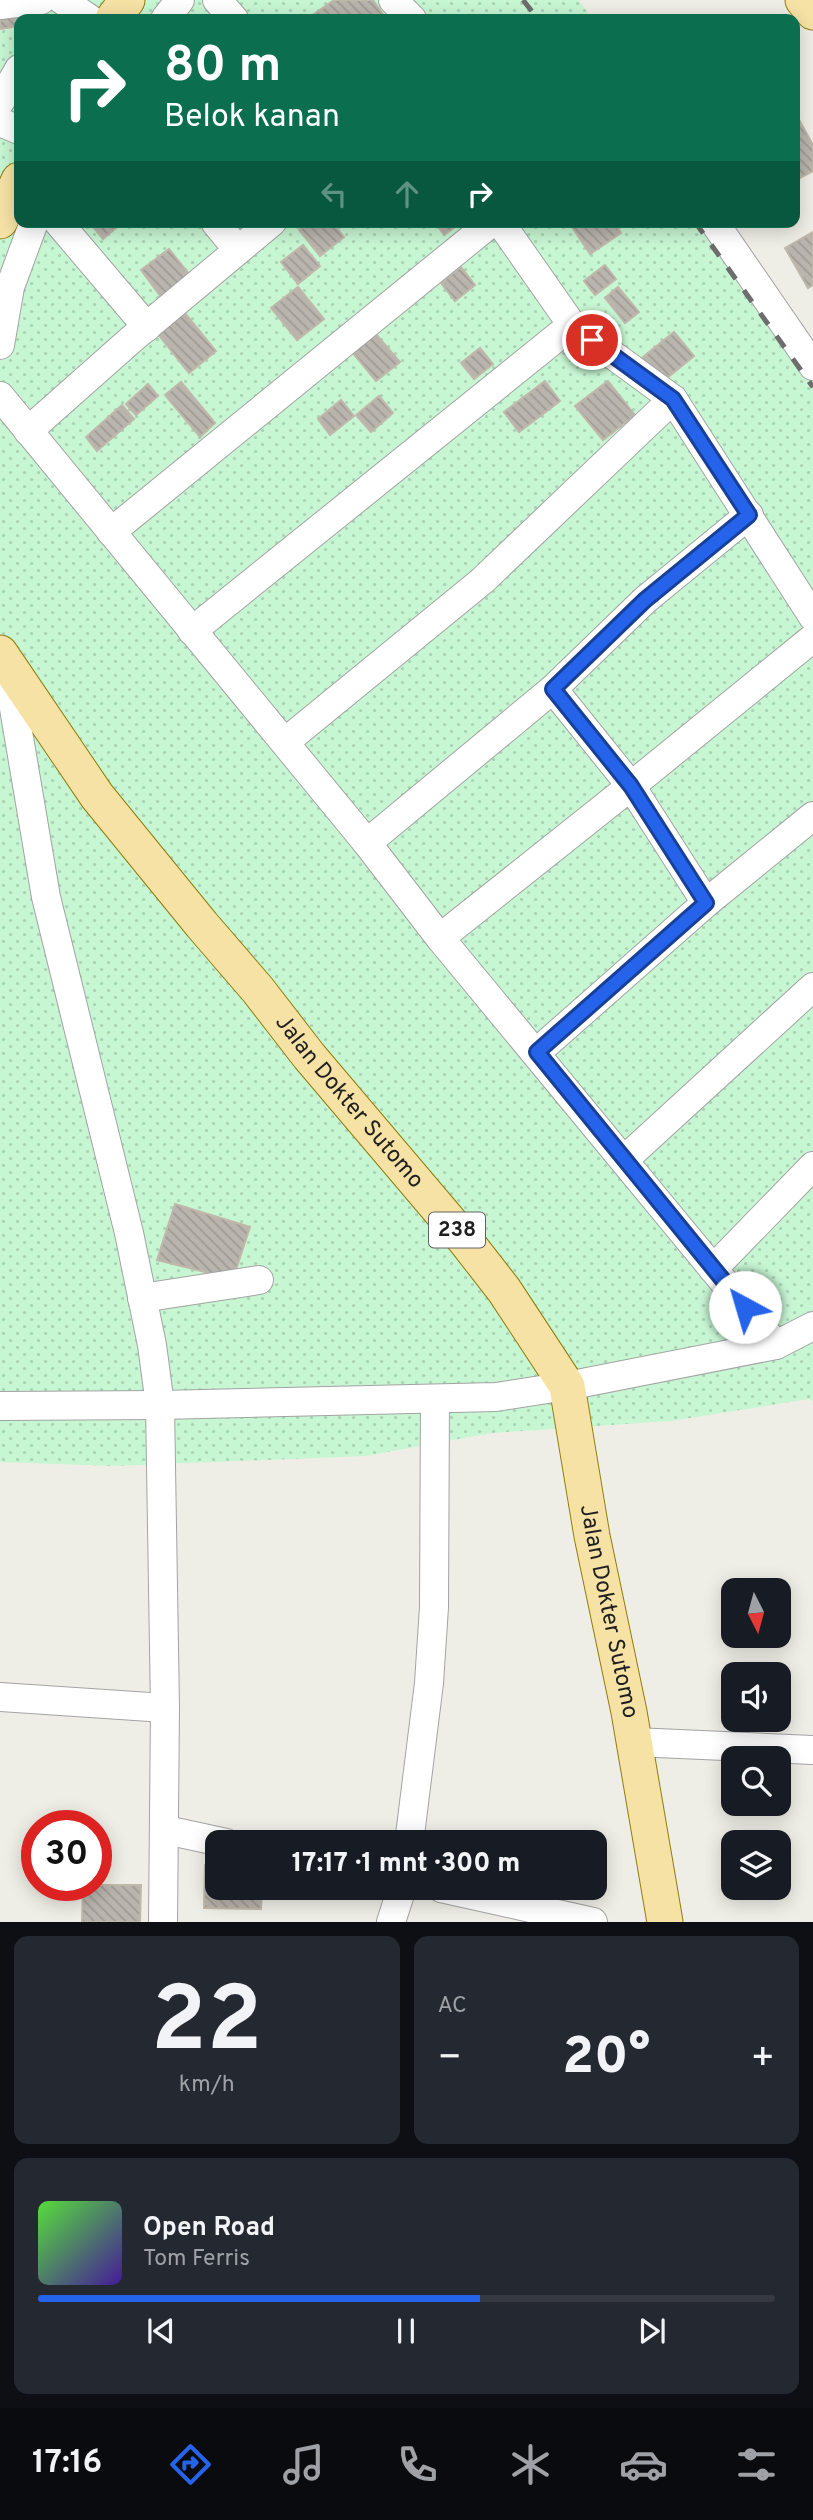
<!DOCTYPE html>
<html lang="id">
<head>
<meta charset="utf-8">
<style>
	:root { --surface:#171b24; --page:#242831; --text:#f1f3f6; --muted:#9ea1a6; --line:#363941; --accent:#2563eb }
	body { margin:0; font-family:Overpass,sans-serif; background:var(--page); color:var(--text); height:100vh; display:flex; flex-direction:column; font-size:26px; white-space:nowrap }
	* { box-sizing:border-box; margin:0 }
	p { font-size:23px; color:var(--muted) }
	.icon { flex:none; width:38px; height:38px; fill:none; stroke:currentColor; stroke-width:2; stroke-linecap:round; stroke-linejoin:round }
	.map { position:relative; height:1922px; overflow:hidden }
	.drawer { display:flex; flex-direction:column; gap:14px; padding:14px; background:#0d0f14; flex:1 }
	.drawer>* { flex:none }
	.top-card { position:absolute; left:14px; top:14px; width:786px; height:214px; border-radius:14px; box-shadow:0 4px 18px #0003; background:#0b6e4f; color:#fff; overflow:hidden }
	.needle { width:46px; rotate:174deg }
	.tools { position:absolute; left:721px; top:1578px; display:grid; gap:14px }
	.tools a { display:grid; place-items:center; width:70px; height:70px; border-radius:14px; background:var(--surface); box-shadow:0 4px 18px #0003; font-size:35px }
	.speed { position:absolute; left:21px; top:1810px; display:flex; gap:14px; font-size:35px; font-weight:700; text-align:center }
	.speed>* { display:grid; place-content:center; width:91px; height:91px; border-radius:50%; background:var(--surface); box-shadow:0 4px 18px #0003; line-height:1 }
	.speed .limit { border:10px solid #d22; background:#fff; color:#111 }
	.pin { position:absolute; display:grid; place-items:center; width:60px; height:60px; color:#fff; margin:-30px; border:4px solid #fff; border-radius:50%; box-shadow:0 2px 7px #0007 }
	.me { position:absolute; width:77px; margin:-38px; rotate:321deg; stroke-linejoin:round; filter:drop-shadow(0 0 5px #0008) }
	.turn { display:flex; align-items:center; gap:24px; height:147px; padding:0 35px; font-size:32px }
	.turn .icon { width:91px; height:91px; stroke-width:2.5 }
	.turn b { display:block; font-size:49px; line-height:60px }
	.lanes { display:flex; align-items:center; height:66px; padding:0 35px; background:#0003; justify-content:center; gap:35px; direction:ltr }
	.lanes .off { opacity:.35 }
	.big { font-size:52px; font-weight:800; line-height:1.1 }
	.drawer .card { flex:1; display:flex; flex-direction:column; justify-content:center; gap:10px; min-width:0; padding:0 24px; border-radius:14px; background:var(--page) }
	.drawer .dial { align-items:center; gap:0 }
	.dial b { font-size:91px; line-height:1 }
	.song { display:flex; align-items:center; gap:21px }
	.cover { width:84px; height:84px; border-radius:10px; background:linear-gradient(135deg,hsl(110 70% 55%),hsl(260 70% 35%)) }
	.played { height:7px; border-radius:4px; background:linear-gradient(90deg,var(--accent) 60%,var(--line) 60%) }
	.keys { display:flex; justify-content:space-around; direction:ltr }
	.heat { display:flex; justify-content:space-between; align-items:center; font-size:38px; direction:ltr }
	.drawer .tiles { flex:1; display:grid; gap:14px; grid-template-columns:1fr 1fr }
	.card:last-child { grid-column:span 2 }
	.trip { position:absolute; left:205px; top:1830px; width:402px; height:70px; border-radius:14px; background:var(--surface); box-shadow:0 4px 18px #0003; font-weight:800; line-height:70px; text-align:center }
	.tabs { display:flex; height:112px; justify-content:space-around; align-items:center; background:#090b0e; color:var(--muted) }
	.tabs .icon { width:49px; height:49px }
	.tabs .current { color:var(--accent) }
	.tabs b { font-size:32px; color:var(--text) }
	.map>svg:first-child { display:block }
	.park { fill:url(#park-dots) }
	.building { fill:url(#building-back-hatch); stroke:#c0b8aa; stroke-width:2 }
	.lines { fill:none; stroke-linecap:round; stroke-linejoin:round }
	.minor-casing { stroke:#a3a3a3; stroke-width:30 }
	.major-casing { stroke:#907d0a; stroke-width:37 }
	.minor { stroke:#fff; stroke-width:28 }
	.major { stroke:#f6e2a5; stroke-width:35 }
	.rail { stroke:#6d6d6d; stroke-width:5; stroke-dasharray:14 14; stroke-linecap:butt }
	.route-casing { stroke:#184099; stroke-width:18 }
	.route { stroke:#2563eb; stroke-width:12 }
	.labels { text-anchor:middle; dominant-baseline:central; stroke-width:7; stroke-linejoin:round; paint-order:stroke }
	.shield { fill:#fff; stroke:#626262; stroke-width:2 }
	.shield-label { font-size:21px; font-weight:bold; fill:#1f1f1f }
	.street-label { font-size:23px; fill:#1f1f1f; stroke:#fff }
</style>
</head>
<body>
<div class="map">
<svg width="813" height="1922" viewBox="0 0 813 1922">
	<defs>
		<pattern id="park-dots" width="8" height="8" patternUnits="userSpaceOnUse" patternTransform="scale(1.75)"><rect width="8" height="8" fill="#c7f6d3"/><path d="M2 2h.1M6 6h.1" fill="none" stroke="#aad2b5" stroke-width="1.8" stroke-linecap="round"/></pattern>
		<pattern id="building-back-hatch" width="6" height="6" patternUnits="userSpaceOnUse" patternTransform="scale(1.75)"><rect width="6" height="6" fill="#b9b4ac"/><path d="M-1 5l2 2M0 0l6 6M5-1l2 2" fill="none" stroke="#9f9a94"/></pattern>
	</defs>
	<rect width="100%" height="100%" fill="#efeee6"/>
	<!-- park -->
	<path class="park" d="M0,0H579L592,19H19V222H728L813,348V1401L809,1399L671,1421L492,1433L365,1456L113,1466L0,1462Z"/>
	<!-- building -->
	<g class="building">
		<path d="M334,0H373L386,19H307Z"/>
		<path d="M26,4L28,19H19V26L0,29V8Z"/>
		<path d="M796,114L813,145V171L794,181V115Z"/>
		<path d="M89,222H123L103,239Z"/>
		<path d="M309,222H332L344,237L320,256L299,230Z"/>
		<path d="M435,222H462L444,235Z"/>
		<path d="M579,222H614L621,233L590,254L572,227Z"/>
		<path d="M813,232V285L808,288L785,248Z"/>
		<path d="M303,245L320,266L298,284L281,262Z"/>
		<path d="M169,249L190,275L161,297L141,270Z"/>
		<path d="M605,265L616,279L595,295L584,281Z"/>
		<path d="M461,267L475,285L455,301L441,283Z"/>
		<path d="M298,287L324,319L297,340L271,308Z"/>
		<path d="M618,287L639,312L625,323L605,298Z"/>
		<path d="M184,312L216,351L189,373L157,333Z"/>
		<path d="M674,332L694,356L662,382L642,358Z"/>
		<path d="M375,333L400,362L376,381L352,352Z"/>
		<path d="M480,348L493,364L474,379L461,363Z"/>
		<path d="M545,381L560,401L519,432L504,412Z"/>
		<path d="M608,381L635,415L603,440L575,406Z"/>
		<path d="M181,382L215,423L200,437L165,395Z"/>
		<path d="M148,384L158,396L136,415L126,404Z"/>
		<path d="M379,396L393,413L371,432L356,415Z"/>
		<path d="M341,400L354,416L330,435L318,419Z"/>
		<path d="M122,405L134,419L97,451L86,437Z"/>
		<path d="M175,1204L250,1227L233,1279L157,1260Z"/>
		<path d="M205,1865H217V1888H262L261,1909L204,1908Z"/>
		<path d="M83,1885H141L140,1922H82Z"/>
	</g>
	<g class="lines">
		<!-- minor casing -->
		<g class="minor-casing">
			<g id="minor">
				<path d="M62,0L90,19"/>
				<path d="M217,0L234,19"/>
				<path d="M393,0L412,19"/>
				<path d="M0,5L41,0"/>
				<path d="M165,19L180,0"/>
				<path d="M0,102L19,69"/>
				<path d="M0,122L19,130"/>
				<path d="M58,222L147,327"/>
				<path d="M215,222L238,250"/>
				<path d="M500,222L572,325L673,399L813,617"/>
				<path d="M714,222L813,366"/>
				<path d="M0,345L10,287L34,222"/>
				<path d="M0,396L367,843L440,938L776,1345"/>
				<path d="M28,431L133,338L272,222"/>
				<path d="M111,532L492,222"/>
				<path d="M192,631L572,325"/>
				<path d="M7,667L46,897L129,1233L152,1345L160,1405L165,1708L163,1922"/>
				<path d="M553,689L631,786L706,903"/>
				<path d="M285,742L482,581L673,399"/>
				<path d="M367,843L553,689L645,600L749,515"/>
				<path d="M440,938L631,786L813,638"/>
				<path d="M537,1052L706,903L813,816"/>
				<path d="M624,1160L813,987"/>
				<path d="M713,1269L813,1166"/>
				<path d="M142,1298L259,1280"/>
				<path d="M0,1406L160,1405L496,1397L567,1386L776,1345L813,1326"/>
				<path d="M0,1697L165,1708"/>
				<path d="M634,1742L813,1750"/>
				<path d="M166,1830L226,1843"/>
				<path d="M409,1843L429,1683L434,1607L435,1399"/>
				<path d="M441,1888L593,1922"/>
				<path d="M391,1922L402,1888"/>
			</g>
		</g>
		<!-- major casing -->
		<g class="major-casing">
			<g id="major">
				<path d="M803,0L813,12"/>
				<path d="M113,19L127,0"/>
				<path d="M0,221L19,180"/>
				<path id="s1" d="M0,653L97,796L202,925L258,990L309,1056L465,1240L504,1290L567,1386L592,1536L629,1712L665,1922"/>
			</g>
		</g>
		<!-- minor -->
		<use href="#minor" class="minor"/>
		<!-- major -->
		<use href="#major" class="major"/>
		<!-- rail -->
		<g class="rail">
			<path d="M523,0L538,19"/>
			<path d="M695,222L813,387"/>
		</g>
	</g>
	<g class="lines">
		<!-- route casing -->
		<g class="route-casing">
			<path id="route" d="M592,340L673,399L749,515L645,600L553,689L631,786L706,903L537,1052L745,1307"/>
		</g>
		<!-- route -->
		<use href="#route" class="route"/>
	</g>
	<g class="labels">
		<!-- shield labels -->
		<rect class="shield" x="429" y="1212.5" width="56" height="35" rx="5"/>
		<g class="shield-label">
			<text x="457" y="1230">238</text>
		</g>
		<!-- street labels -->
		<g class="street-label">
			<text stroke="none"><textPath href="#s1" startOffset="569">Jalan Dokter Sutomo</textPath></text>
			<text stroke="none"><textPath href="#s1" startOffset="1157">Jalan Dokter Sutomo</textPath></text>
		</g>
	</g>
</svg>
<div class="tools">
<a><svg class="needle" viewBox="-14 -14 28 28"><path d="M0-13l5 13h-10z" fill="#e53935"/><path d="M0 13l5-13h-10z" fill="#9ea1a6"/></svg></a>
<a><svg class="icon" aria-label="sound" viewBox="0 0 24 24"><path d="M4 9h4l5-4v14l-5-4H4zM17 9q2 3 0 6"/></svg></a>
<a><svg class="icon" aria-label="search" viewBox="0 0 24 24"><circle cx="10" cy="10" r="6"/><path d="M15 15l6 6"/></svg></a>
<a><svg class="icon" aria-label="layers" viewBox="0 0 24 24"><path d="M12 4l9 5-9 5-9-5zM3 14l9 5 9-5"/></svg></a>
</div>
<div class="speed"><div class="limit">30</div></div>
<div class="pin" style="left:592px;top:340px;background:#d93025"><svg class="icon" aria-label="arrive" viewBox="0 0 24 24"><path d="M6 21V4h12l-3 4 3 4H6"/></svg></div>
<svg class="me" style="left:745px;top:1307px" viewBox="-20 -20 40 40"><circle r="19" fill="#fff"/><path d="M0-13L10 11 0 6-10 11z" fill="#2563eb"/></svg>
<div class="trip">17:17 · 1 mnt · 300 m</div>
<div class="top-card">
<div class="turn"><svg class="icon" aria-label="right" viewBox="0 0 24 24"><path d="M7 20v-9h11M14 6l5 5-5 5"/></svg><div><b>80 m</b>Belok kanan</div></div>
<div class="lanes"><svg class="icon off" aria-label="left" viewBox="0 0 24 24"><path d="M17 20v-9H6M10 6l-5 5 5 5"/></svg><svg class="icon off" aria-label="ahead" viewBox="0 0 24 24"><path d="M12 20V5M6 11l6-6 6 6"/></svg><svg class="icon" aria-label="right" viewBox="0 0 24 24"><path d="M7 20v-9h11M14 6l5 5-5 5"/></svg></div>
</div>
</div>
<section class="drawer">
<div class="tiles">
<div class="card dial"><b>22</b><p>km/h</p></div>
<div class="card"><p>AC</p>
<div class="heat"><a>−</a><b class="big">20°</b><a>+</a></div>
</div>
<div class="card">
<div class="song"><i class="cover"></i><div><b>Open Road</b><p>Tom Ferris</p></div></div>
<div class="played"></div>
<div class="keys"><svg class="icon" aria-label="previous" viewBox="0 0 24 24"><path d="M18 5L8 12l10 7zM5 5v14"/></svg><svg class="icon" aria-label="pause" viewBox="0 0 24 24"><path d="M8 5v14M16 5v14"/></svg><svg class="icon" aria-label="next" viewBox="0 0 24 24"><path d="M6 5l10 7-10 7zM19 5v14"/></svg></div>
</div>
</div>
</section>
<nav class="tabs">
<b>17:16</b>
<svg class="icon current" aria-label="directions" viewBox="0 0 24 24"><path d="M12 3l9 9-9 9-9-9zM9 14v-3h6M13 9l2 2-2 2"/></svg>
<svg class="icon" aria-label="music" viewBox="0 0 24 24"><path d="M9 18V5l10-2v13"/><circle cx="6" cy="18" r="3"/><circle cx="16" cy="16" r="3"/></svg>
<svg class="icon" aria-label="phone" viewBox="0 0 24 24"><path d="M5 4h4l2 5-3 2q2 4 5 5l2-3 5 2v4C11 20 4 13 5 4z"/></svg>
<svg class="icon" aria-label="climate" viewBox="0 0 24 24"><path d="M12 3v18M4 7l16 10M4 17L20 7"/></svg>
<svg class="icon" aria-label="car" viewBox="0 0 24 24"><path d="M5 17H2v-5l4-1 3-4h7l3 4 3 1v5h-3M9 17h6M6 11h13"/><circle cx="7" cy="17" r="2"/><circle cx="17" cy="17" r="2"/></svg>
<svg class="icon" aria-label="filters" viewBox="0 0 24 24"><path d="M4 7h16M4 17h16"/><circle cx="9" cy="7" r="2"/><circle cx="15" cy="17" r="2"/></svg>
</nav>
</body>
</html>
